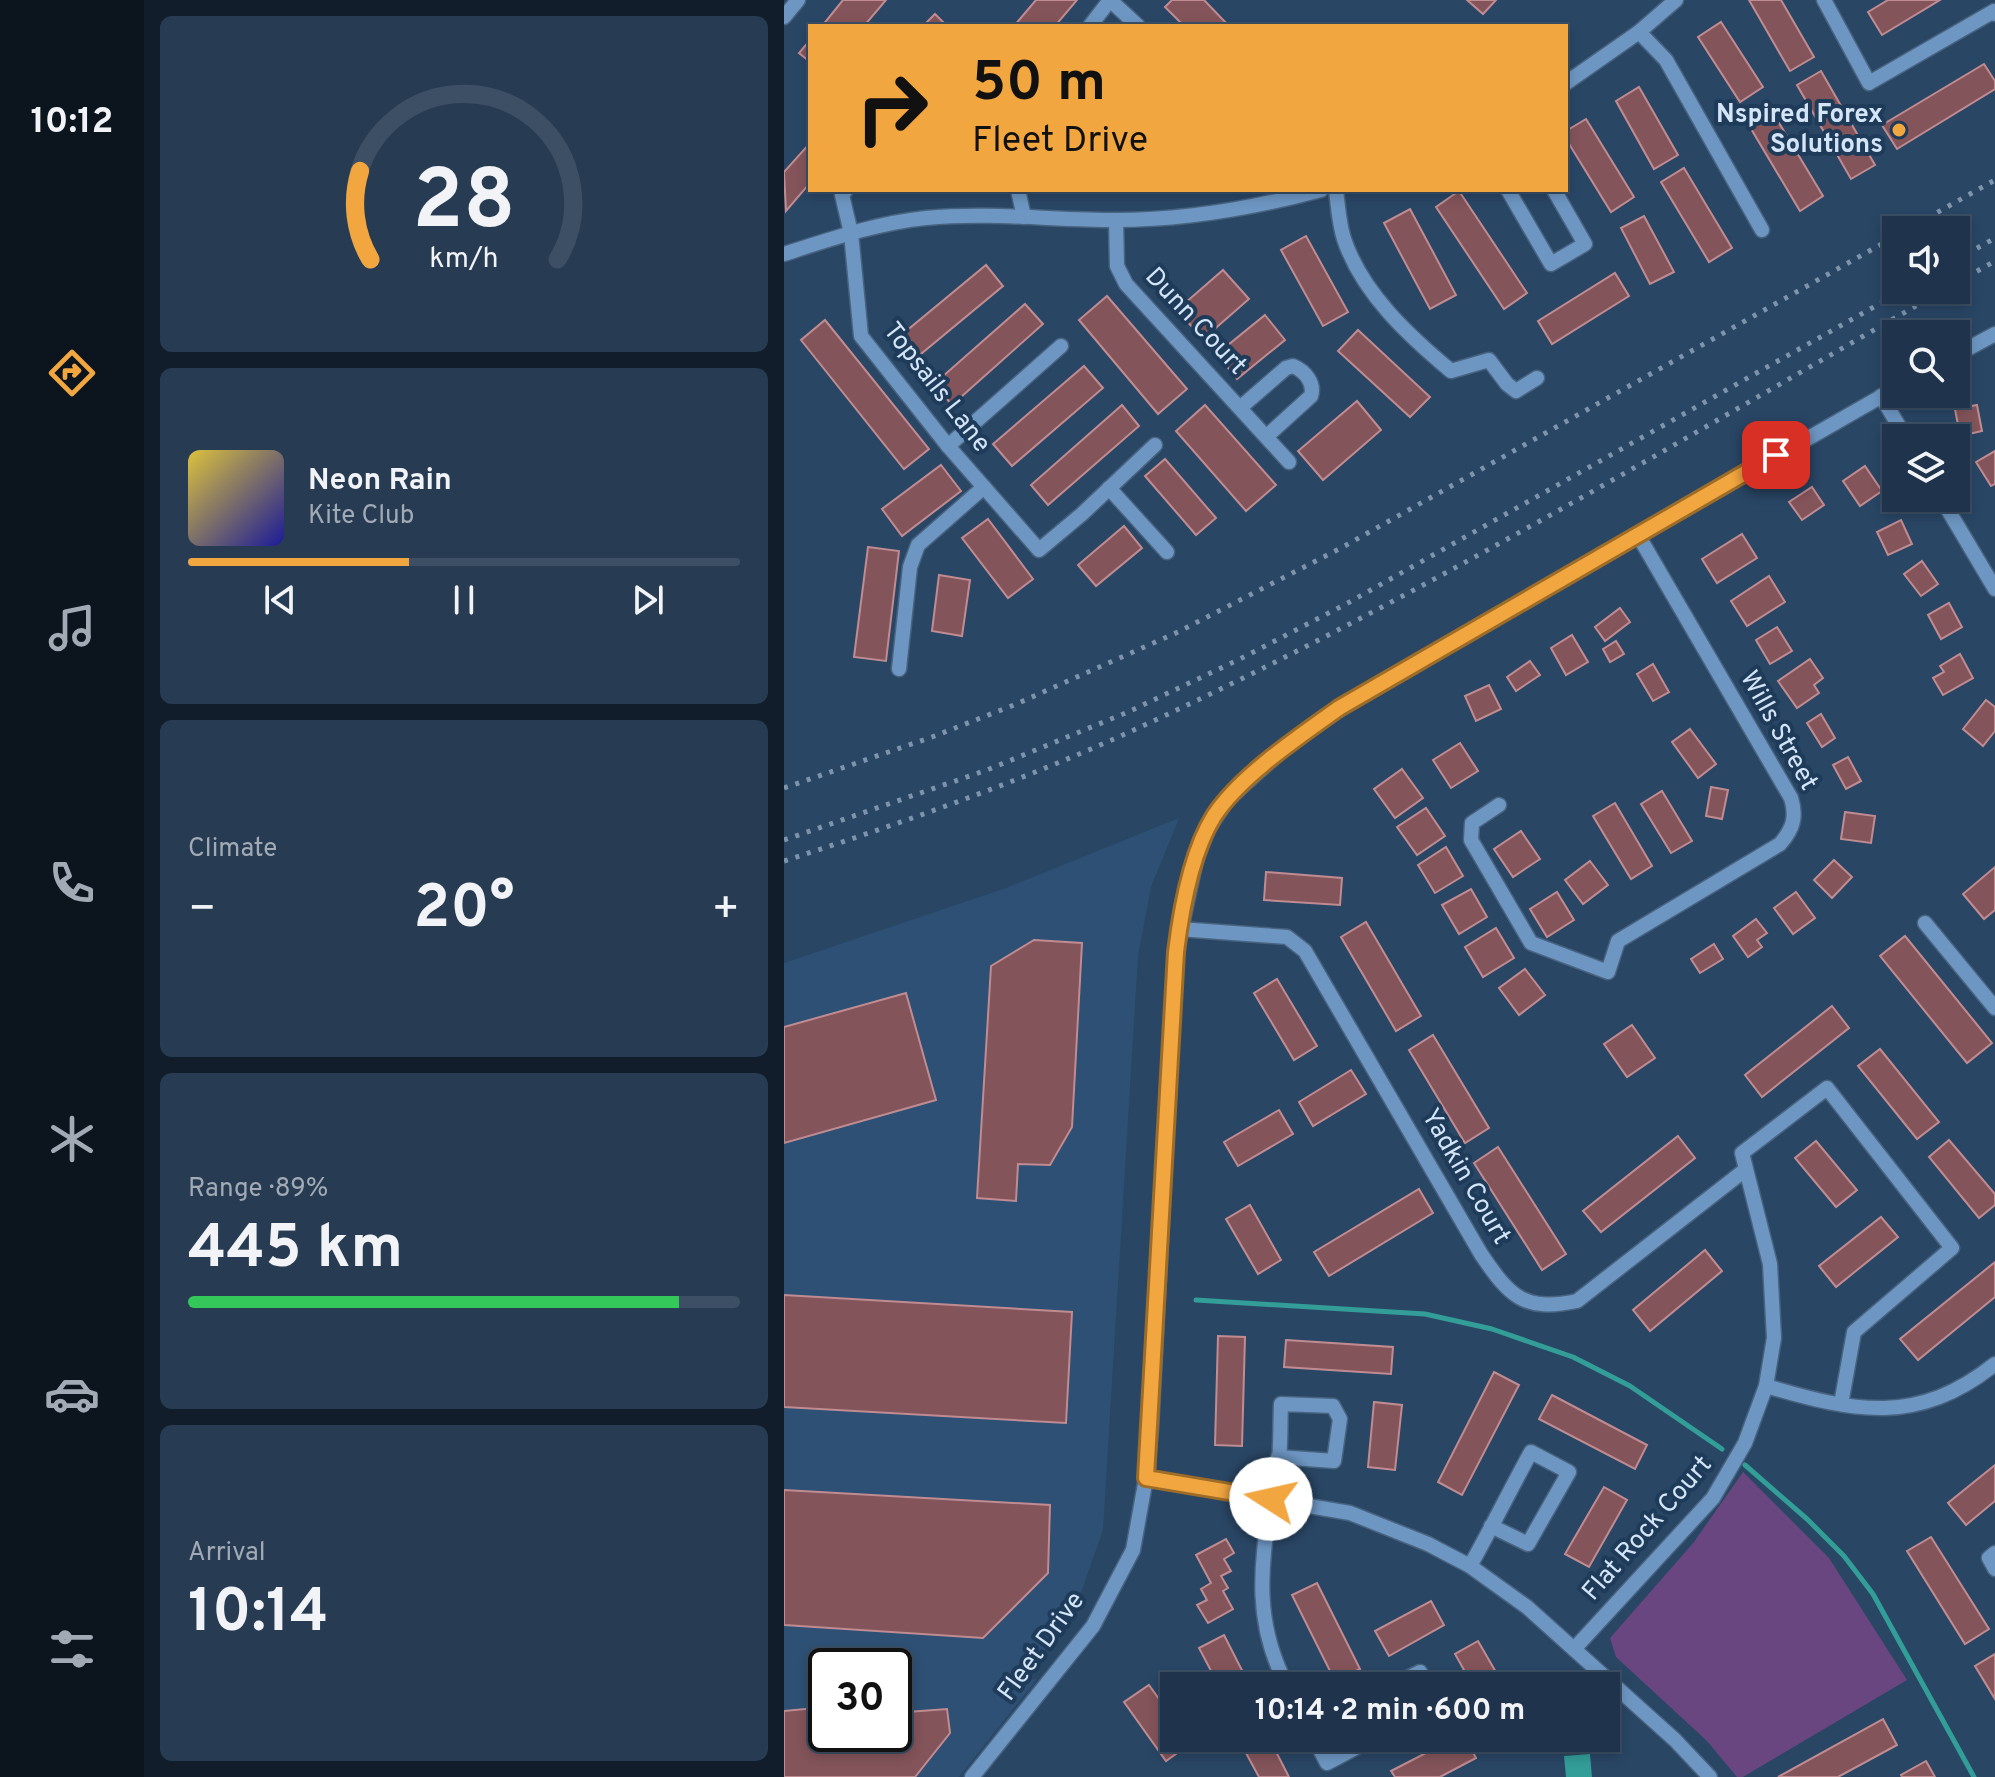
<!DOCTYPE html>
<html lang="en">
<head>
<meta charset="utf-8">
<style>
	:root { --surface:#1f344c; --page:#273c53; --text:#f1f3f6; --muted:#a1aab5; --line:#3c4f64; --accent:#f1a63f }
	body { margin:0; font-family:Overpass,sans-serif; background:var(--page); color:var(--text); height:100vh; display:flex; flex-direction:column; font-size:30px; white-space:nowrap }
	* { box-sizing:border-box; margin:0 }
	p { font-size:26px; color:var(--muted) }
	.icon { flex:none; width:44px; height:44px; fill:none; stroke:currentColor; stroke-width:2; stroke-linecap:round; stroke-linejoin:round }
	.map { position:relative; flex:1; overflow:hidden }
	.sheet { display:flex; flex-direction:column; gap:16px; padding:16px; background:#111d2a; width:640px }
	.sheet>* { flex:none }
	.hud { position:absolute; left:24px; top:24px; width:760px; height:168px; border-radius:0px; box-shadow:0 4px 12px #0003,0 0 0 2px var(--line); background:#f1a63f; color:#111; overflow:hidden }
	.fabs { position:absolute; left:1098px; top:216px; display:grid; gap:16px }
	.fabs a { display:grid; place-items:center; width:88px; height:88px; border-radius:0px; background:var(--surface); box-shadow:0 4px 12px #0003,0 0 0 2px var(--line); font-size:40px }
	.speed { position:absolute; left:24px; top:1648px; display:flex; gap:16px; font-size:40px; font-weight:700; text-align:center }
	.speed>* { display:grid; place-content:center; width:104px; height:104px; border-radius:50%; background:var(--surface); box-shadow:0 4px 12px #0003,0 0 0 2px var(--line); line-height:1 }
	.speed .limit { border:4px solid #111; border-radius:12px; background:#fff; color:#111 }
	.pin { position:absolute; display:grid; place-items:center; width:68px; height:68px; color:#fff; margin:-34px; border-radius:16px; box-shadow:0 4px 12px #0006 }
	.me { position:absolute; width:88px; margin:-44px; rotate:280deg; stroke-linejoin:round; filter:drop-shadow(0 0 6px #0008) }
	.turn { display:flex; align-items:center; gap:28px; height:168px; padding:0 32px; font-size:36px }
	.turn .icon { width:104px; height:104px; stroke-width:2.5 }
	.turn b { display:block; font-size:56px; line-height:68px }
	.big { font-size:60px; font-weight:700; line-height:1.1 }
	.sheet .widget { flex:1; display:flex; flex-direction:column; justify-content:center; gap:12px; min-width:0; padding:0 28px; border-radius:12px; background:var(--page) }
	.sheet .dial { align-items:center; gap:0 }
	.dial svg { height:208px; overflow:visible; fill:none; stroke:var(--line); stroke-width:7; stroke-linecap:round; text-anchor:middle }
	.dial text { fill:var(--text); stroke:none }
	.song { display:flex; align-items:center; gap:24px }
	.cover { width:96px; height:96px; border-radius:12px; background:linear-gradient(135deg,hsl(50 70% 55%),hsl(240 70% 35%)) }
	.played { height:8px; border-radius:4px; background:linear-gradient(90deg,var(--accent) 40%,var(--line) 40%) }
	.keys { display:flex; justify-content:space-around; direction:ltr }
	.heat { display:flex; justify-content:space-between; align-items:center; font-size:44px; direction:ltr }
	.charge { height:12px; border-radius:6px; background:linear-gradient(90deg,#34c759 89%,var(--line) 0) }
	.trip { position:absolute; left:376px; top:1672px; width:460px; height:80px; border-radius:0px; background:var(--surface); box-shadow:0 4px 12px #0003,0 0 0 2px var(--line); font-weight:700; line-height:80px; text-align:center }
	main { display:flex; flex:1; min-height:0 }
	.tabs { display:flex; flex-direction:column; width:144px; justify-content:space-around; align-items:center; background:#0c151e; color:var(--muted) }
	.tabs .icon { width:56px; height:56px }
	.tabs .on { color:var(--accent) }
	.tabs b { font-size:36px; color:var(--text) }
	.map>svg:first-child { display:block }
	.built { fill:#2d5074; fill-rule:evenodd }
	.green { fill:#694680 }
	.water { fill:#339d98 }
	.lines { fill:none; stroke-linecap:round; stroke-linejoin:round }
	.stream { stroke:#339d98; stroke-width:5 }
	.building { fill:#83545a; stroke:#c08c92; stroke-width:2 }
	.minor-casing { stroke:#48637f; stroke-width:17 }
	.minor { stroke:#6d96c2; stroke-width:14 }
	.rail { stroke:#7d94ad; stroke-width:5; stroke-dasharray:4 8; stroke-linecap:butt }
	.route-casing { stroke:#9d6c29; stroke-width:20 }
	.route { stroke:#f1a63f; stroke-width:14 }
	.poi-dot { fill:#f1a63f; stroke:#1e3b59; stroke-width:3 }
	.labels { text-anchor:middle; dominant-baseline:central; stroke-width:8; stroke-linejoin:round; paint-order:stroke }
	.poi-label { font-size:26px; font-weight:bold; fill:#d4e5f8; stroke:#1e3b59; text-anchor:end }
	.street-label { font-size:26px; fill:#d4e5f8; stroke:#1e3b59 }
</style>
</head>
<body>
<main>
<nav class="tabs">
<b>10:12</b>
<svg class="icon on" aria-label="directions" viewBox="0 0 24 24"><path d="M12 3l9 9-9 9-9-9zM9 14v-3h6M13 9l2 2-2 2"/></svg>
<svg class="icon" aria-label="music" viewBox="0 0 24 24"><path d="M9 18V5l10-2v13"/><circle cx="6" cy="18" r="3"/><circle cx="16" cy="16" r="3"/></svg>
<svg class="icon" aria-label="phone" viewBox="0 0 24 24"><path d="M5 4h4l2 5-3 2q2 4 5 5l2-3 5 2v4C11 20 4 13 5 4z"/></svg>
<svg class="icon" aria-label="climate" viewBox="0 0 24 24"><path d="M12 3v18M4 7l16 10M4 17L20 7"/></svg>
<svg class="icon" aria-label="car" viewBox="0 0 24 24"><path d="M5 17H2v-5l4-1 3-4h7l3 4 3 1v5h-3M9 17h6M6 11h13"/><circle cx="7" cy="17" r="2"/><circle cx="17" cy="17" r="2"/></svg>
<svg class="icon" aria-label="filters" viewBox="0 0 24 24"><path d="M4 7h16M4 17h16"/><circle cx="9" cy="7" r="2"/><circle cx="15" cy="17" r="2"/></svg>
</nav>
<section class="sheet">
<div class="widget dial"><svg viewBox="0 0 100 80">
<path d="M14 69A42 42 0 1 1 86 69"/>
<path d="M14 69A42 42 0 0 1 10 35" stroke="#f1a63f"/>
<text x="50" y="56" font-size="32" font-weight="700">28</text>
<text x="50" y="72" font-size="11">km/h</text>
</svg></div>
<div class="widget">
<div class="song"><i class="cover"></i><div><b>Neon Rain</b><p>Kite Club</p></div></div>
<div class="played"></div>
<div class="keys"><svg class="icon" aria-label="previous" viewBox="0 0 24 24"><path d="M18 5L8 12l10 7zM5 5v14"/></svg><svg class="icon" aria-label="pause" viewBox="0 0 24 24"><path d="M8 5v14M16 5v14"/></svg><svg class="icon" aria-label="next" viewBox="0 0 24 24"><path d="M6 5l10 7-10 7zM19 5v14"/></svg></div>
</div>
<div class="widget"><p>Climate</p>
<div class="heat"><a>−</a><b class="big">20°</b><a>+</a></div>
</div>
<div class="widget"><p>Range · 89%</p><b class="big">445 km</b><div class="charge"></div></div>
<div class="widget"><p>Arrival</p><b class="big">10:14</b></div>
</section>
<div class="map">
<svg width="1211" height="1777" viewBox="0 0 1211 1777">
	<rect width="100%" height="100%" fill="#294665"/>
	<!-- built -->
	<path class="built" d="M395,818L367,887L354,956L319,1530L293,1604L240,1680L253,1679L175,1777H0V963L222,888ZM42,1666H110V1734H42Z"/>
	<!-- green -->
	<path class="green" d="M959,1472L1045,1558L1123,1680L959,1777H953L923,1741L832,1657L826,1638L910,1542Z"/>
	<!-- water -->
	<path class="water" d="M806,1754L808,1777H782L780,1756Z"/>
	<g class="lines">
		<!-- stream -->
		<g class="stream">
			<path d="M412,1300L641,1314L708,1329L789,1357L846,1386L938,1449"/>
			<path d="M961,1465L1023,1519L1060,1556L1089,1594L1190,1777"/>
		</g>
	</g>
	<!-- building -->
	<g class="building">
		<path d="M59,0H102L80,26H38Z"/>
		<path d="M252,0H293L271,26H230Z"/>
		<path d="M388,0H420L445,26H400L381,7Z"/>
		<path d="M683,0H712L699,14Z"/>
		<path d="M965,0H997L1030,57L1006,71Z"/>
		<path d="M1104,0H1156L1098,35L1084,12Z"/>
		<path d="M151,14L163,26H139Z"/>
		<path d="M937,22L979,87L956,102L914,37Z"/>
		<path d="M26,40V62L15,53Z"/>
		<path d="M1200,64L1211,81V89L1113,149L1098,125Z"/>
		<path d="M1037,71L1091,165L1067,179L1013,85Z"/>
		<path d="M855,87L894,155L870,169L832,101Z"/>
		<path d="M983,103L1039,196L1016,211L960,117Z"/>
		<path d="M802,119L850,197L827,212L782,139V131Z"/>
		<path d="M26,143V183L2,211L0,172Z"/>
		<path d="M900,168L948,248L925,262L877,182Z"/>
		<path d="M675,191L743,293L720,309L652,207Z"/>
		<path d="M626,209L672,295L646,309L600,223Z"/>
		<path d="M860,216L890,272L866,284L837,228Z"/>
		<path d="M522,236L564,312L539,326L497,250Z"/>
		<path d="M202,265L219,286L126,363L109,342Z"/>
		<path d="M439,270L465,299L419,339L393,310Z"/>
		<path d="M831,273L845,296L768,344L754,321Z"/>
		<path d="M323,296L403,389L374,414L295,320Z"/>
		<path d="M241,304L259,324L168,405L150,384Z"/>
		<path d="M481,315L501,340L453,379L433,354Z"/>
		<path d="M41,320L145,449L120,469L17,340Z"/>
		<path d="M574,330L646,397L626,417L554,351Z"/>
		<path d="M300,366L319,388L228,466L209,444Z"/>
		<path d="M573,401L597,430L539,480L514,451Z"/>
		<path d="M338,405L355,426L264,505L247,485Z"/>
		<path d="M421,405L492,485L462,511L392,431Z"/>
		<path d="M1193,405L1198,431L1176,436L1171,409Z"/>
		<path d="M1211,451V484L1207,486L1192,462Z"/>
		<path d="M381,459L432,518L412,535L361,476Z"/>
		<path d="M157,465L177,491L118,536L98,509Z"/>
		<path d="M1081,466L1098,491L1076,506L1059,481Z"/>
		<path d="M1028,487L1040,505L1018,520L1005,502Z"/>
		<path d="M204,519L249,579L224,598L178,538Z"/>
		<path d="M1117,520L1128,544L1104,555L1093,532Z"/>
		<path d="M340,526L358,548L312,586L294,565Z"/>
		<path d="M958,534L973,558L933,583L918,559Z"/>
		<path d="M84,547L115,551L102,661L70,657Z"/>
		<path d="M1138,561L1154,584L1137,596L1120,574Z"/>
		<path d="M155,575L186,580L178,636L148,631Z"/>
		<path d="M985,576L1001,602L963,626L947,601Z"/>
		<path d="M1165,603L1178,627L1157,639L1144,615Z"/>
		<path d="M836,608L846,622L821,641L811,627Z"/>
		<path d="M993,627L1008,651L986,664L972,640Z"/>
		<path d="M788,635L804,662L782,675L767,648Z"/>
		<path d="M832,641L840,654L826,662L819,649Z"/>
		<path d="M1176,654L1189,678L1159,695L1149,678L1160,672L1156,666Z"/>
		<path d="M1026,659L1039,678L1030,685L1035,693L1013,708L994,681Z"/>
		<path d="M746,661L756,675L732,691L723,677Z"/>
		<path d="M869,664L885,692L869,701L853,674Z"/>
		<path d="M705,685L717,709L692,721L681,696Z"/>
		<path d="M1202,700L1211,707V731L1199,746L1179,729Z"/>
		<path d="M1037,714L1051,738L1038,747L1023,723Z"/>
		<path d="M906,729L932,764L914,778L888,742Z"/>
		<path d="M676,743L694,771L667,788L649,760Z"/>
		<path d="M1064,757L1077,781L1062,789L1049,765Z"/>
		<path d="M618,769L639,798L611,818L590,789Z"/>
		<path d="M927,787L944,790L938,819L922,816Z"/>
		<path d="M878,791L908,841L887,853L857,804Z"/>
		<path d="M831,803L868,866L847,879L809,816Z"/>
		<path d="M642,808L661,836L633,855L613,827Z"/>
		<path d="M1061,812L1091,816L1087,843L1057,839Z"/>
		<path d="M737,831L756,859L729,877L710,849Z"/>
		<path d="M662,847L679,876L651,893L634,865Z"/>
		<path d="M1050,860L1068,877L1048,898L1030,880Z"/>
		<path d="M806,861L824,885L799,904L781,880Z"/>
		<path d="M1211,867V910L1200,919L1179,894Z"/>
		<path d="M482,872L558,878L556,905L480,900Z"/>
		<path d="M687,889L703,917L675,934L658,905Z"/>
		<path d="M773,892L790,920L763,937L746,909Z"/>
		<path d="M1012,892L1031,918L1009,934L990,908Z"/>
		<path d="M972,919L983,933L973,940L978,947L964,957L949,936Z"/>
		<path d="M582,922L637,1016L612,1031L557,937Z"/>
		<path d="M712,928L730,958L699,977L681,947Z"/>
		<path d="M1121,936L1208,1043L1183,1063L1096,956Z"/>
		<path d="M250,940L298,943L288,1127L266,1165L234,1164L232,1201L193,1198L207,966Z"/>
		<path d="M930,944L939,959L916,973L907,959Z"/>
		<path d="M741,969L761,995L735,1015L715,988Z"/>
		<path d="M493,979L533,1046L510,1060L470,993Z"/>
		<path d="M122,993L152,1100L0,1143V1027Z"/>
		<path d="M1048,1006L1065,1028L978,1097L961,1075Z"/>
		<path d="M848,1025L871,1058L843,1077L820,1044Z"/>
		<path d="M649,1035L705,1128L681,1143L625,1050Z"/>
		<path d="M1096,1049L1155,1122L1133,1139L1074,1066Z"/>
		<path d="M567,1070L582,1094L529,1126L515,1102Z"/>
		<path d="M495,1110L509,1134L454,1166L440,1142Z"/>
		<path d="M894,1136L911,1158L817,1232L799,1211Z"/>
		<path d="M1165,1140L1211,1194V1205L1195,1218L1145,1157Z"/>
		<path d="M1032,1141L1073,1190L1052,1207L1011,1158Z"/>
		<path d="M714,1147L782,1254L758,1270L690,1163Z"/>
		<path d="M635,1189L649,1213L545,1276L530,1252Z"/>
		<path d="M466,1205L497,1260L474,1274L442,1219Z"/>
		<path d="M1097,1217L1114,1237L1052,1287L1035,1266Z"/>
		<path d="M921,1250L938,1271L866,1331L849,1310Z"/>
		<path d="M1211,1262V1297L1134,1360L1116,1339Z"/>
		<path d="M0,1295L288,1312L282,1423L0,1407Z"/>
		<path d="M434,1336L461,1337L458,1446L431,1445Z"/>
		<path d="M502,1340L609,1347L607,1374L500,1367Z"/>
		<path d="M710,1372L735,1385L678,1495L654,1482Z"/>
		<path d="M768,1395L863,1445L851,1469L755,1419Z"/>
		<path d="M590,1402L618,1405L611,1470L584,1467Z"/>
		<path d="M1211,1465V1501L1182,1525L1164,1503Z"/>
		<path d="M820,1487L843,1500L805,1567L781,1554Z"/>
		<path d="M0,1490L266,1505L264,1573L199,1638L0,1625Z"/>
		<path d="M1147,1537L1205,1629L1181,1644L1123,1551Z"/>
		<path d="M442,1539L450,1553L440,1559L447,1571L437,1576L444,1588L439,1591L449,1609L424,1623L413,1605L423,1600L417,1589L427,1583L412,1555Z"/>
		<path d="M533,1583L576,1669L551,1681L508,1595Z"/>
		<path d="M647,1601L660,1625L605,1656L591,1631Z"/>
		<path d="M440,1635L466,1686H435L415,1648Z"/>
		<path d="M694,1641L720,1686H689L671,1654Z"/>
		<path d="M1211,1654V1699L1191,1666Z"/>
		<path d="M365,1685L390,1720V1738H403L407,1743L382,1761L340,1702Z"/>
		<path d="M42,1707V1734H110V1713L163,1709L166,1733L131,1777H0V1711Z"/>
		<path d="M1099,1719L1113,1745L1054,1777H994Z"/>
		<path d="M469,1738H485L505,1777H475L457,1744Z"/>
		<path d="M671,1738H682L692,1758L656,1777H611L607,1771Z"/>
		<path d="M1142,1761L1151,1777H1118L1117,1775Z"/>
	</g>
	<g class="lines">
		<!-- minor casing -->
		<g class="minor-casing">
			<g id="minor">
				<path d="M326,0L354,26"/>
				<path d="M1040,0L1085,83L1210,11L1211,14"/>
				<path d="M0,17L14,0"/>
				<path d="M306,26L326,0"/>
				<path d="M855,32L882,60L978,230"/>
				<path d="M782,83L855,32L892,0"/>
				<path d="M62,190L58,195L67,233L77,336L164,446L255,550L298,514L371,445"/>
				<path d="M234,190L240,217"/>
				<path d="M552,190C554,206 555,224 560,239C578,293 625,336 667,371L705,360L723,384L732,391L753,378"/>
				<path d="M724,190L767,264L801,244L770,190"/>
				<path d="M332,220L333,266L342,284L505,462"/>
				<path d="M0,254C47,239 93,223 142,218C205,212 269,220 332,220C402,220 470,208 537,190"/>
				<path d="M1172,355L1211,334"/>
				<path d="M1097,396L1122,438"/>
				<path d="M457,407L502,368L509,366C521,371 531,383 527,396L483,436"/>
				<path d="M164,446L277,346"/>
				<path d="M325,488L383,552"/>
				<path d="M1157,498L1211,589"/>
				<path d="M115,669L126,567L134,545L200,487"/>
				<path d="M715,805L688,823L687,840L747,943L824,972L834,941L996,844C1009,829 1013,817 1007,798L854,535"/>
				<path d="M1141,923L1211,1008"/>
				<path d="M395,929L503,937L521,951L697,1254C726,1297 740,1312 793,1301L961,1170"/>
				<path d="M982,1386C1071,1412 1133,1426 1211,1364"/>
				<path d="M494,1457L550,1461L556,1419L549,1406L497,1404C496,1426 497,1449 494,1471C492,1481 489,1491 487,1501C476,1569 470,1623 503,1686"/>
				<path d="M362,1478L566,1513L644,1544L686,1566L743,1607L891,1740L926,1777"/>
				<path d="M1211,1553L1205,1558L1211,1569"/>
				<path d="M686,1566C707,1529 726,1490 747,1452L785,1472L744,1544L707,1526"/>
				<path d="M790,1649L929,1498L961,1443L982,1386L990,1338L986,1264L958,1153L1043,1088L1168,1248L1070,1332L1057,1404"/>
				<path d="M607,1686L636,1672L643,1686"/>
				<path d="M530,1738L543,1763L590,1738"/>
				<path d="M188,1777L309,1626L349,1550L362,1478L367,1429L392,952L412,860L424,829L443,800L507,742L580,693L1112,388"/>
			</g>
		</g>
		<!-- minor -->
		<use href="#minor" class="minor"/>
		<!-- rail -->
		<g class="rail">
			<path d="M1122,230L1211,180"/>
			<path d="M1172,260L1211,238"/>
			<path d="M1172,283L1211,261"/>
			<path d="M0,788L148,737L230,705L394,632L557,548L1112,236"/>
			<path d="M0,840L203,770L344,712L456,659L562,604L1120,290"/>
			<path d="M0,861C124,821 247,778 365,723C639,596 898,439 1160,290"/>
		</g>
	</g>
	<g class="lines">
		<!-- route casing -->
		<g class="route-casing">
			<path id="route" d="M487,1499L362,1478L392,952C397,911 408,851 430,816C456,776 516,736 555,708L992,455"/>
		</g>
		<!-- route -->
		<use href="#route" class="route"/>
	</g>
	<!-- markers -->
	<circle class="poi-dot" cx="1115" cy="130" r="8"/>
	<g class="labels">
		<!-- poi labels -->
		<g class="poi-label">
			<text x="1099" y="115">Nspired Forex<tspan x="1099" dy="30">Solutions</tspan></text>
		</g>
		<!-- street labels -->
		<g class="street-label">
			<text transform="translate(411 322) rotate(47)">Dunn Court</text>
			<text transform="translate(152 388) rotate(52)">Topsails Lane</text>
			<text transform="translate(994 731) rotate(61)">Wills Street</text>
			<text transform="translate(681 1177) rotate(60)">Yadkin Court</text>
			<text transform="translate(864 1529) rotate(-49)">Flat Rock Court</text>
			<text transform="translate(258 1647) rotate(-54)">Fleet Drive</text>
		</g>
	</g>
</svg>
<div class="fabs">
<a><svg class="icon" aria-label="sound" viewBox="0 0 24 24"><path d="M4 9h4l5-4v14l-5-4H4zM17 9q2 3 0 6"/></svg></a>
<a><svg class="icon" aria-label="search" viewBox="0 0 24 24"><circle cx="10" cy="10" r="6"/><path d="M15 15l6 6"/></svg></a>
<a><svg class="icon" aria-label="layers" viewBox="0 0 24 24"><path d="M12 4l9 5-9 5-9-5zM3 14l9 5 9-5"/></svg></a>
</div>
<div class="speed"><div class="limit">30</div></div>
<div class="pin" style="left:992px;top:455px;background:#d93025"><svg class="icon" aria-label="arrive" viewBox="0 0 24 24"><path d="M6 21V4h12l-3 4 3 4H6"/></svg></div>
<svg class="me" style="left:487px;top:1499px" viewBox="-20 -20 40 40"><circle r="19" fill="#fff"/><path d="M0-13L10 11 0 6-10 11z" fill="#f1a63f"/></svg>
<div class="trip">10:14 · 2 min · 600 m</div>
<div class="hud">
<div class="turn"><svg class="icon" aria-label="right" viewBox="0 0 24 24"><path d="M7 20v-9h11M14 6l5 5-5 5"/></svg><div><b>50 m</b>Fleet Drive</div></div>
</div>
</div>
</main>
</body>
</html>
